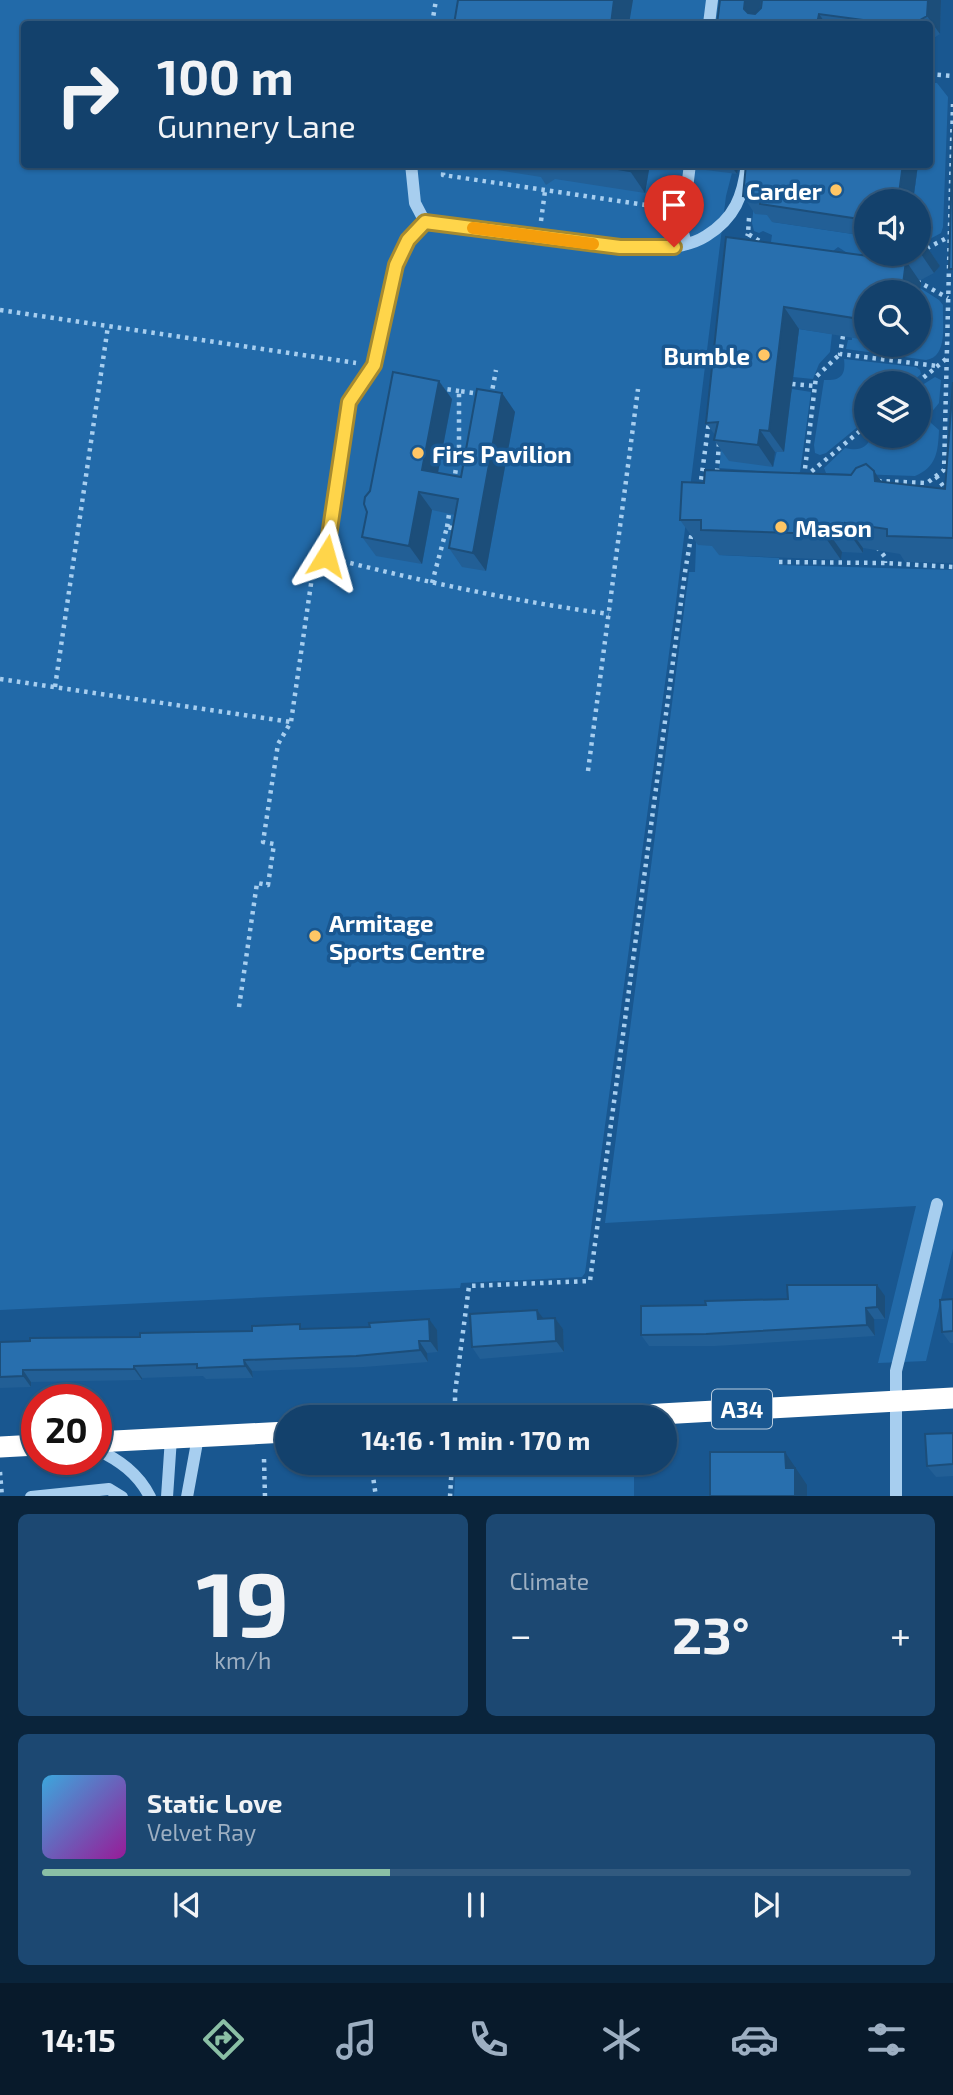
<!DOCTYPE html>
<html lang="en">
<head>
<meta charset="utf-8">
<style>
	:root { --surface:#13416c; --page:#1c4872; --text:#f1f3f6; --muted:#9dafc2; --line:#325a7f; --accent:#8abfa5 }
	body { margin:0; font-family:"Exo 2",sans-serif; background:var(--page); color:var(--text); height:100vh; display:flex; flex-direction:column; font-size:26px; white-space:nowrap }
	* { box-sizing:border-box; margin:0 }
	p { font-size:23px; color:var(--muted) }
	.icon { flex:none; width:38px; height:38px; fill:none; stroke:currentColor; stroke-width:2; stroke-linecap:round; stroke-linejoin:round }
	.map { position:relative; height:1496px; overflow:hidden }
	.panel { display:flex; flex-direction:column; gap:18px; padding:18px; background:#0a243b; flex:1 }
	.panel>* { flex:none }
	.top-card { position:absolute; left:21px; top:21px; width:912px; height:147px; border-radius:7px; box-shadow:0 2px 5px #0004,0 0 0 2px var(--line); background:#13416c; color:var(--text); overflow:hidden }
	.fabs { position:absolute; left:854px; top:189px; display:grid; gap:14px }
	.fabs a { display:grid; place-items:center; width:77px; height:77px; border-radius:50%; background:var(--surface); box-shadow:0 2px 5px #0004,0 0 0 2px var(--line); font-size:35px }
	.speed { position:absolute; left:21px; top:1384px; display:flex; gap:14px; font-size:35px; font-weight:700; text-align:center }
	.speed>* { display:grid; place-content:center; width:91px; height:91px; border-radius:50%; background:var(--surface); box-shadow:0 2px 5px #0004,0 0 0 2px var(--line); line-height:1 }
	.speed .limit { border:10px solid #d22; background:#fff; color:#111 }
	.pin { position:absolute; display:grid; place-items:center; width:60px; height:60px; color:#fff; margin:-72px -30px; border-radius:50% 50% 50% 0; rotate:-45deg; box-shadow:0 0 7px #0007 }
	.pin .icon { rotate:45deg }
	.me { position:absolute; width:77px; margin:-38px; rotate:8deg; stroke-linejoin:round; filter:drop-shadow(0 0 5px #0008) }
	.turn { display:flex; align-items:center; gap:24px; height:147px; padding:0 21px; font-size:32px }
	.turn .icon { width:91px; height:91px; stroke-width:2.5 }
	.turn b { display:block; font-size:49px; line-height:60px }
	.big { font-size:52px; font-weight:700; line-height:1.1 }
	.panel .tile { flex:1; display:flex; flex-direction:column; justify-content:center; gap:10px; min-width:0; padding:0 24px; border-radius:10px; background:var(--page) }
	.panel .dial { align-items:center; gap:0 }
	.dial b { font-size:91px; line-height:1 }
	.song { display:flex; align-items:center; gap:21px }
	.cover { width:84px; height:84px; border-radius:10px; background:linear-gradient(135deg,hsl(200 70% 55%),hsl(300 70% 35%)) }
	.played { height:7px; border-radius:4px; background:linear-gradient(90deg,var(--accent) 40%,var(--line) 40%) }
	.keys { display:flex; justify-content:space-around; direction:ltr }
	.heat { display:flex; justify-content:space-between; align-items:center; font-size:38px; direction:ltr }
	.panel .tiles { flex:1; display:grid; gap:18px; grid-template-columns:1fr 1fr }
	.tile:last-child { grid-column:span 2 }
	.trip { position:absolute; left:275px; top:1405px; width:402px; height:70px; border-radius:35px; background:var(--surface); box-shadow:0 2px 5px #0004,0 0 0 2px var(--line); font-weight:700; line-height:70px; text-align:center }
	.tabs { display:flex; height:112px; justify-content:space-around; align-items:center; background:#081a2b; color:var(--muted) }
	.tabs .icon { width:49px; height:49px }
	.tabs .active { color:var(--accent) }
	.tabs b { font-size:32px; color:var(--text) }
	.map>svg:first-child { display:block }
	.green { fill:#226aa9 }
	.lines { fill:none; stroke-linecap:round; stroke-linejoin:round }
	.path { stroke:#a7ceef; stroke-width:4.5; stroke-dasharray:3.5 5; stroke-linecap:butt }
	.minor { stroke:#a7ceef; stroke-width:12 }
	.highway { stroke:#fff; stroke-width:21 }
	.wall { fill:#225f96 }
	.shaded-wall { fill:#1c4e7a }
	.building { fill:#286fae; stroke:#1c4e7a; stroke-width:2 }
	.route-casing { stroke:#a68a30; stroke-width:18 }
	.route { stroke:#ffd54a; stroke-width:12 }
	.slow { stroke:#f59e0b; stroke-width:12 }
	.poi-dot { fill:#ffc665; stroke:#195790; stroke-width:2.5 }
	.labels { text-anchor:middle; dominant-baseline:central; stroke-width:7; stroke-linejoin:round; paint-order:stroke }
	.shield { fill:#195790; stroke:#bacdde; stroke-width:2 }
	.shield-label { font-size:23px; font-weight:bold; fill:#fff }
	.poi-label { font-size:24px; font-weight:bold; fill:#fff; stroke:#195790; text-anchor:start }
</style>
</head>
<body>
<div class="map">
<svg width="953" height="1497" viewBox="0 0 953 1497">
	<rect width="100%" height="100%" fill="#195790"/>
	<!-- green -->
	<g class="green">
		<path d="M0,0H756L753,24H24V164L734,165L726,196L676,602L585,1273L582,1277L461,1283L460,1288L0,1310Z"/>
		<path d="M929,83H937L948,97L943,227L941,233L919,245V201H913L918,165L929,164Z"/>
		<path d="M758,165L773,216V222L866,236V254H849L838,247L833,251L776,244L771,242L772,235L763,231L759,233L754,231L752,223Z"/>
		<path d="M903,277L939,300L943,305C942,322 949,357 926,360L846,349L848,340H852V337L866,340V345H919L920,288L899,285Z"/>
		<path d="M799,329L832,334L830,352L819,364L813,379L793,377Z"/>
		<path d="M844,359L916,367L920,370L921,374L911,383H866V420L826,453L820,455L815,453L814,445L824,380C841,381 846,375 844,359Z"/>
		<path d="M935,377L941,380L939,403L930,414L931,423L939,430C938,451 937,467 915,476L826,473L824,468L845,448C859,451 866,449 872,436H919V387Z"/>
		<path d="M792,389L811,392L800,472L796,474L719,468L722,444L773,467Z"/>
		<path d="M697,519L719,546V555L779,558V565L953,570V1249L926,1361L878,1363L916,1206L605,1223L689,572H695Z"/>
		<path d="M456,1463H634V1496H454Z"/>
	</g>
	<g class="lines">
		<!-- path -->
		<g class="path">
			<path d="M432,24L436,0"/>
			<path d="M929,74L953,76"/>
			<path d="M444,164L443,175L659,207L669,211"/>
			<path d="M749,218L748,234L763,243"/>
			<path d="M541,221L545,191"/>
			<path d="M744,244L748,234"/>
			<path d="M919,252L949,237"/>
			<path d="M917,281L948,298"/>
			<path d="M0,310L356,363"/>
			<path d="M843,336L840,354L937,366"/>
			<path d="M917,383L946,359"/>
			<path d="M792,384L815,386"/>
			<path d="M439,388L459,391"/>
			<path d="M491,397L496,370"/>
			<path d="M717,472L719,442"/>
			<path d="M936,476L953,500"/>
			<path d="M804,477L816,377L840,354"/>
			<path d="M805,477L866,426"/>
			<path d="M878,481L927,483L944,470L953,104"/>
			<path d="M454,482L459,447V391L481,394"/>
			<path d="M700,488L709,421"/>
			<path d="M447,527L450,508"/>
			<path d="M877,547L885,557V563"/>
			<path d="M342,561C430,583 519,602 609,614"/>
			<path d="M779,562L885,563L953,567"/>
			<path d="M432,583L447,527L457,529"/>
			<path d="M0,679L291,722"/>
			<path d="M55,687L108,326"/>
			<path d="M588,771L638,389"/>
			<path d="M239,1007L257,883L268,885L274,844L263,842L278,744L291,722L312,577L317,570"/>
			<path d="M455,1418V1393L469,1286L590,1281L685,572L692,531"/>
			<path d="M264,1459L265,1497"/>
			<path d="M371,1463L376,1497"/>
			<path d="M0,1472L2,1497"/>
			<path d="M450,1497L452,1463"/>
		</g>
		<!-- minor -->
		<g class="minor">
			<path d="M709,24L712,0"/>
			<path d="M411,164L415,203L425,222"/>
			<path d="M425,222C462,227 499,231 537,236C582,242 667,261 706,236C735,218 743,196 747,164"/>
			<path d="M686,244L682,229L690,164"/>
			<path d="M326,556L349,402L374,365L396,265L408,240L425,222"/>
			<path d="M96,1449C119,1460 138,1473 150,1497"/>
			<path d="M31,1497L109,1489L122,1497"/>
			<path d="M167,1497L171,1438"/>
			<path d="M187,1497L198,1437"/>
			<path d="M896,1497V1371L937,1204"/>
		</g>
		<!-- highway -->
		<g class="highway">
			<path d="M588,1418L953,1398"/>
			<path d="M96,1442L287,1432"/>
			<path d="M0,1447L37,1445"/>
		</g>
	</g>
	<!-- wall -->
	<g class="wall">
		<path d="M720,0H761L759,9L941,0L940,34L929,41V24H717Z"/>
		<path d="M459,164H650L645,193L555,179L546,185L541,177Z"/>
		<path d="M702,164H739L737,174L706,170Z"/>
		<path d="M746,164H918L913,201H866V236L772,222L767,215L755,214L743,196Z"/>
		<path d="M919,235L940,266L934,273L919,281L921,283L919,300V292H866V340L799,329L784,452H775L773,467L729,461L714,440L715,435L706,423L726,237L898,260L900,254H919Z"/>
		<path d="M953,382V563L905,562L900,554L863,548V553L842,552L841,560L719,555L712,546L698,545L680,520L704,483L851,475L874,471L882,482L945,489Z"/>
		<path d="M502,393L515,412L486,571L462,567L449,548L455,515L432,510L422,564L376,556L362,537L367,512L452,399L438,473L461,477Z"/>
		<path d="M885,1296V1319H874L875,1336L715,1346H649L641,1335L706,1305Z"/>
		<path d="M953,1299V1343H950L942,1332Z"/>
		<path d="M537,1310L543,1319L555,1318L563,1329L564,1352L480,1359L472,1347Z"/>
		<path d="M303,1329L437,1330L438,1352L427,1353L428,1362L364,1367L252,1371L253,1378L206,1379L203,1376L142,1378V1380L31,1382V1387L0,1388V1342L140,1337Z"/>
		<path d="M953,1433V1476L936,1477L927,1466Z"/>
	</g>
	<!-- shaded-wall -->
	<g class="shaded-wall">
		<path d="M614,0H633L629,24H611Z"/>
		<path d="M745,0H761L757,24L744,9Z"/>
		<path d="M928,0H941L940,34L927,16Z"/>
		<path d="M819,14L826,24H817Z"/>
		<path d="M631,164H650L645,193L630,171Z"/>
		<path d="M730,164H739L737,174Z"/>
		<path d="M903,164H918L913,201H898Z"/>
		<path d="M919,235L940,266L934,273L919,251Z"/>
		<path d="M906,261L921,283L919,300V292H902Z"/>
		<path d="M784,307L799,329L784,452L769,431Z"/>
		<path d="M439,381L452,399L435,488L422,470Z"/>
		<path d="M502,393L515,412L486,571L473,553Z"/>
		<path d="M760,430L775,452L773,467L758,445Z"/>
		<path d="M874,471L892,497L875,481Z"/>
		<path d="M419,492L432,510L422,564L409,546Z"/>
		<path d="M845,523L863,548V553L845,527Z"/>
		<path d="M824,526L842,552L841,560L823,534Z"/>
		<path d="M877,1285L885,1296V1319L877,1307Z"/>
		<path d="M866,1308L874,1319L875,1336L867,1325Z"/>
		<path d="M537,1310L546,1322L538,1319Z"/>
		<path d="M555,1318L563,1329L564,1352L556,1341Z"/>
		<path d="M429,1319L437,1330L438,1352L430,1341Z"/>
		<path d="M419,1341L427,1353L428,1362L420,1350Z"/>
		<path d="M244,1360L252,1371L253,1378L245,1366Z"/>
		<path d="M134,1366L142,1378V1380L134,1369Z"/>
		<path d="M23,1370L31,1382V1387L23,1376Z"/>
		<path d="M785,1452L807,1485V1496H795L786,1468Z"/>
	</g>
	<!-- building -->
	<g class="building">
		<path d="M458,0H614L611,24H454Z"/>
		<path d="M720,0H745L744,9L748,13L755,14L761,8L762,0H928L927,16L913,24H893L819,14L817,24H717Z"/>
		<path d="M953,126V269H949Z"/>
		<path d="M588,164H631L630,171Z"/>
		<path d="M746,164H903L898,201H866V220L760,204V198L743,196Z"/>
		<path d="M919,235L925,245L919,251Z"/>
		<path d="M726,237L898,260L900,254H914L901,260L906,261L902,292H866V320L784,307L769,431L760,430L758,445L714,440L718,422L706,423Z"/>
		<path d="M393,372L439,381L422,470L461,477L477,389L502,393L473,553L449,548L458,499L419,492L409,546L362,537L367,512L364,504L365,497L370,491Z"/>
		<path d="M953,382V538L887,536V529L845,523V527L824,526L823,534L701,530V520H680L682,482L704,483L705,470L851,475L856,468L866,464L874,471L875,481L945,489Z"/>
		<path d="M787,1285H877V1307L866,1308L867,1325L706,1334L641,1335V1306L706,1305L705,1301L788,1299Z"/>
		<path d="M953,1299V1331L942,1332L940,1300Z"/>
		<path d="M537,1310L538,1319L555,1318L556,1341L472,1347L470,1314Z"/>
		<path d="M429,1319L430,1341H419L420,1350L356,1356L244,1360L245,1366L197,1368V1364L134,1366V1369L23,1370V1376L0,1377V1342L30,1341V1338L140,1337V1333L252,1331V1326L300,1324V1329L370,1327L369,1323Z"/>
		<path d="M953,1433V1464L927,1466L925,1434Z"/>
		<path d="M710,1452H785L786,1468H795V1496H710Z"/>
	</g>
	<g class="lines">
		<!-- route casing -->
		<g class="route-casing">
			<path id="route" d="M326,556L349,402L374,365L396,265L408,240L425,222L620,247H674"/>
		</g>
		<!-- route -->
		<use href="#route" class="route"/>
		<!-- slow -->
		<path class="slow" d="M473,228L593,244"/>
	</g>
	<!-- markers -->
	<g class="poi-dot">
		<circle cx="836" cy="190" r="7"/>
		<circle cx="764" cy="355" r="7"/>
		<circle cx="418" cy="453" r="7"/>
		<circle cx="781" cy="527" r="7"/>
		<circle cx="315" cy="936" r="7"/>
	</g>
	<g class="labels">
		<!-- shield labels -->
		<rect class="shield" x="712" y="1389.5" width="60" height="39" rx="5"/>
		<g class="shield-label">
			<text x="742" y="1409">A34</text>
		</g>
		<!-- poi labels -->
		<g class="poi-label">
			<text x="822" y="190" text-anchor="end">Carder</text>
			<text x="750" y="355" text-anchor="end">Bumble</text>
			<text x="432" y="453">Firs Pavilion</text>
			<text x="795" y="527">Mason</text>
			<text x="329" y="922">Armitage<tspan x="329" dy="28">Sports Centre</tspan></text>
		</g>
	</g>
</svg>
<div class="fabs">
<a><svg class="icon" aria-label="sound" viewBox="0 0 24 24"><path d="M4 9h4l5-4v14l-5-4H4zM17 9q2 3 0 6"/></svg></a>
<a><svg class="icon" aria-label="search" viewBox="0 0 24 24"><circle cx="10" cy="10" r="6"/><path d="M15 15l6 6"/></svg></a>
<a><svg class="icon" aria-label="layers" viewBox="0 0 24 24"><path d="M12 4l9 5-9 5-9-5zM3 14l9 5 9-5"/></svg></a>
</div>
<div class="speed"><div class="limit">20</div></div>
<div class="pin" style="left:674px;top:247px;background:#d93025"><svg class="icon" aria-label="arrive" viewBox="0 0 24 24"><path d="M6 21V4h12l-3 4 3 4H6"/></svg></div>
<svg class="me" style="left:326px;top:556px" viewBox="-20 -20 40 40"><path d="M0-17L14 15 0 8-14 15z" fill="#ffd54a" stroke="#fff" stroke-width="4"/></svg>
<div class="trip">14:16 · 1 min · 170 m</div>
<div class="top-card">
<div class="turn"><svg class="icon" aria-label="right" viewBox="0 0 24 24"><path d="M7 20v-9h11M14 6l5 5-5 5"/></svg><div><b>100 m</b>Gunnery Lane</div></div>
</div>
</div>
<section class="panel">
<div class="tiles">
<div class="tile dial"><b>19</b><p>km/h</p></div>
<div class="tile"><p>Climate</p>
<div class="heat"><a>−</a><b class="big">23°</b><a>+</a></div>
</div>
<div class="tile">
<div class="song"><i class="cover"></i><div><b>Static Love</b><p>Velvet Ray</p></div></div>
<div class="played"></div>
<div class="keys"><svg class="icon" aria-label="previous" viewBox="0 0 24 24"><path d="M18 5L8 12l10 7zM5 5v14"/></svg><svg class="icon" aria-label="pause" viewBox="0 0 24 24"><path d="M8 5v14M16 5v14"/></svg><svg class="icon" aria-label="next" viewBox="0 0 24 24"><path d="M6 5l10 7-10 7zM19 5v14"/></svg></div>
</div>
</div>
</section>
<nav class="tabs">
<b>14:15</b>
<svg class="icon active" aria-label="directions" viewBox="0 0 24 24"><path d="M12 3l9 9-9 9-9-9zM9 14v-3h6M13 9l2 2-2 2"/></svg>
<svg class="icon" aria-label="music" viewBox="0 0 24 24"><path d="M9 18V5l10-2v13"/><circle cx="6" cy="18" r="3"/><circle cx="16" cy="16" r="3"/></svg>
<svg class="icon" aria-label="phone" viewBox="0 0 24 24"><path d="M5 4h4l2 5-3 2q2 4 5 5l2-3 5 2v4C11 20 4 13 5 4z"/></svg>
<svg class="icon" aria-label="climate" viewBox="0 0 24 24"><path d="M12 3v18M4 7l16 10M4 17L20 7"/></svg>
<svg class="icon" aria-label="car" viewBox="0 0 24 24"><path d="M5 17H2v-5l4-1 3-4h7l3 4 3 1v5h-3M9 17h6M6 11h13"/><circle cx="7" cy="17" r="2"/><circle cx="17" cy="17" r="2"/></svg>
<svg class="icon" aria-label="filters" viewBox="0 0 24 24"><path d="M4 7h16M4 17h16"/><circle cx="9" cy="7" r="2"/><circle cx="15" cy="17" r="2"/></svg>
</nav>
</body>
</html>
